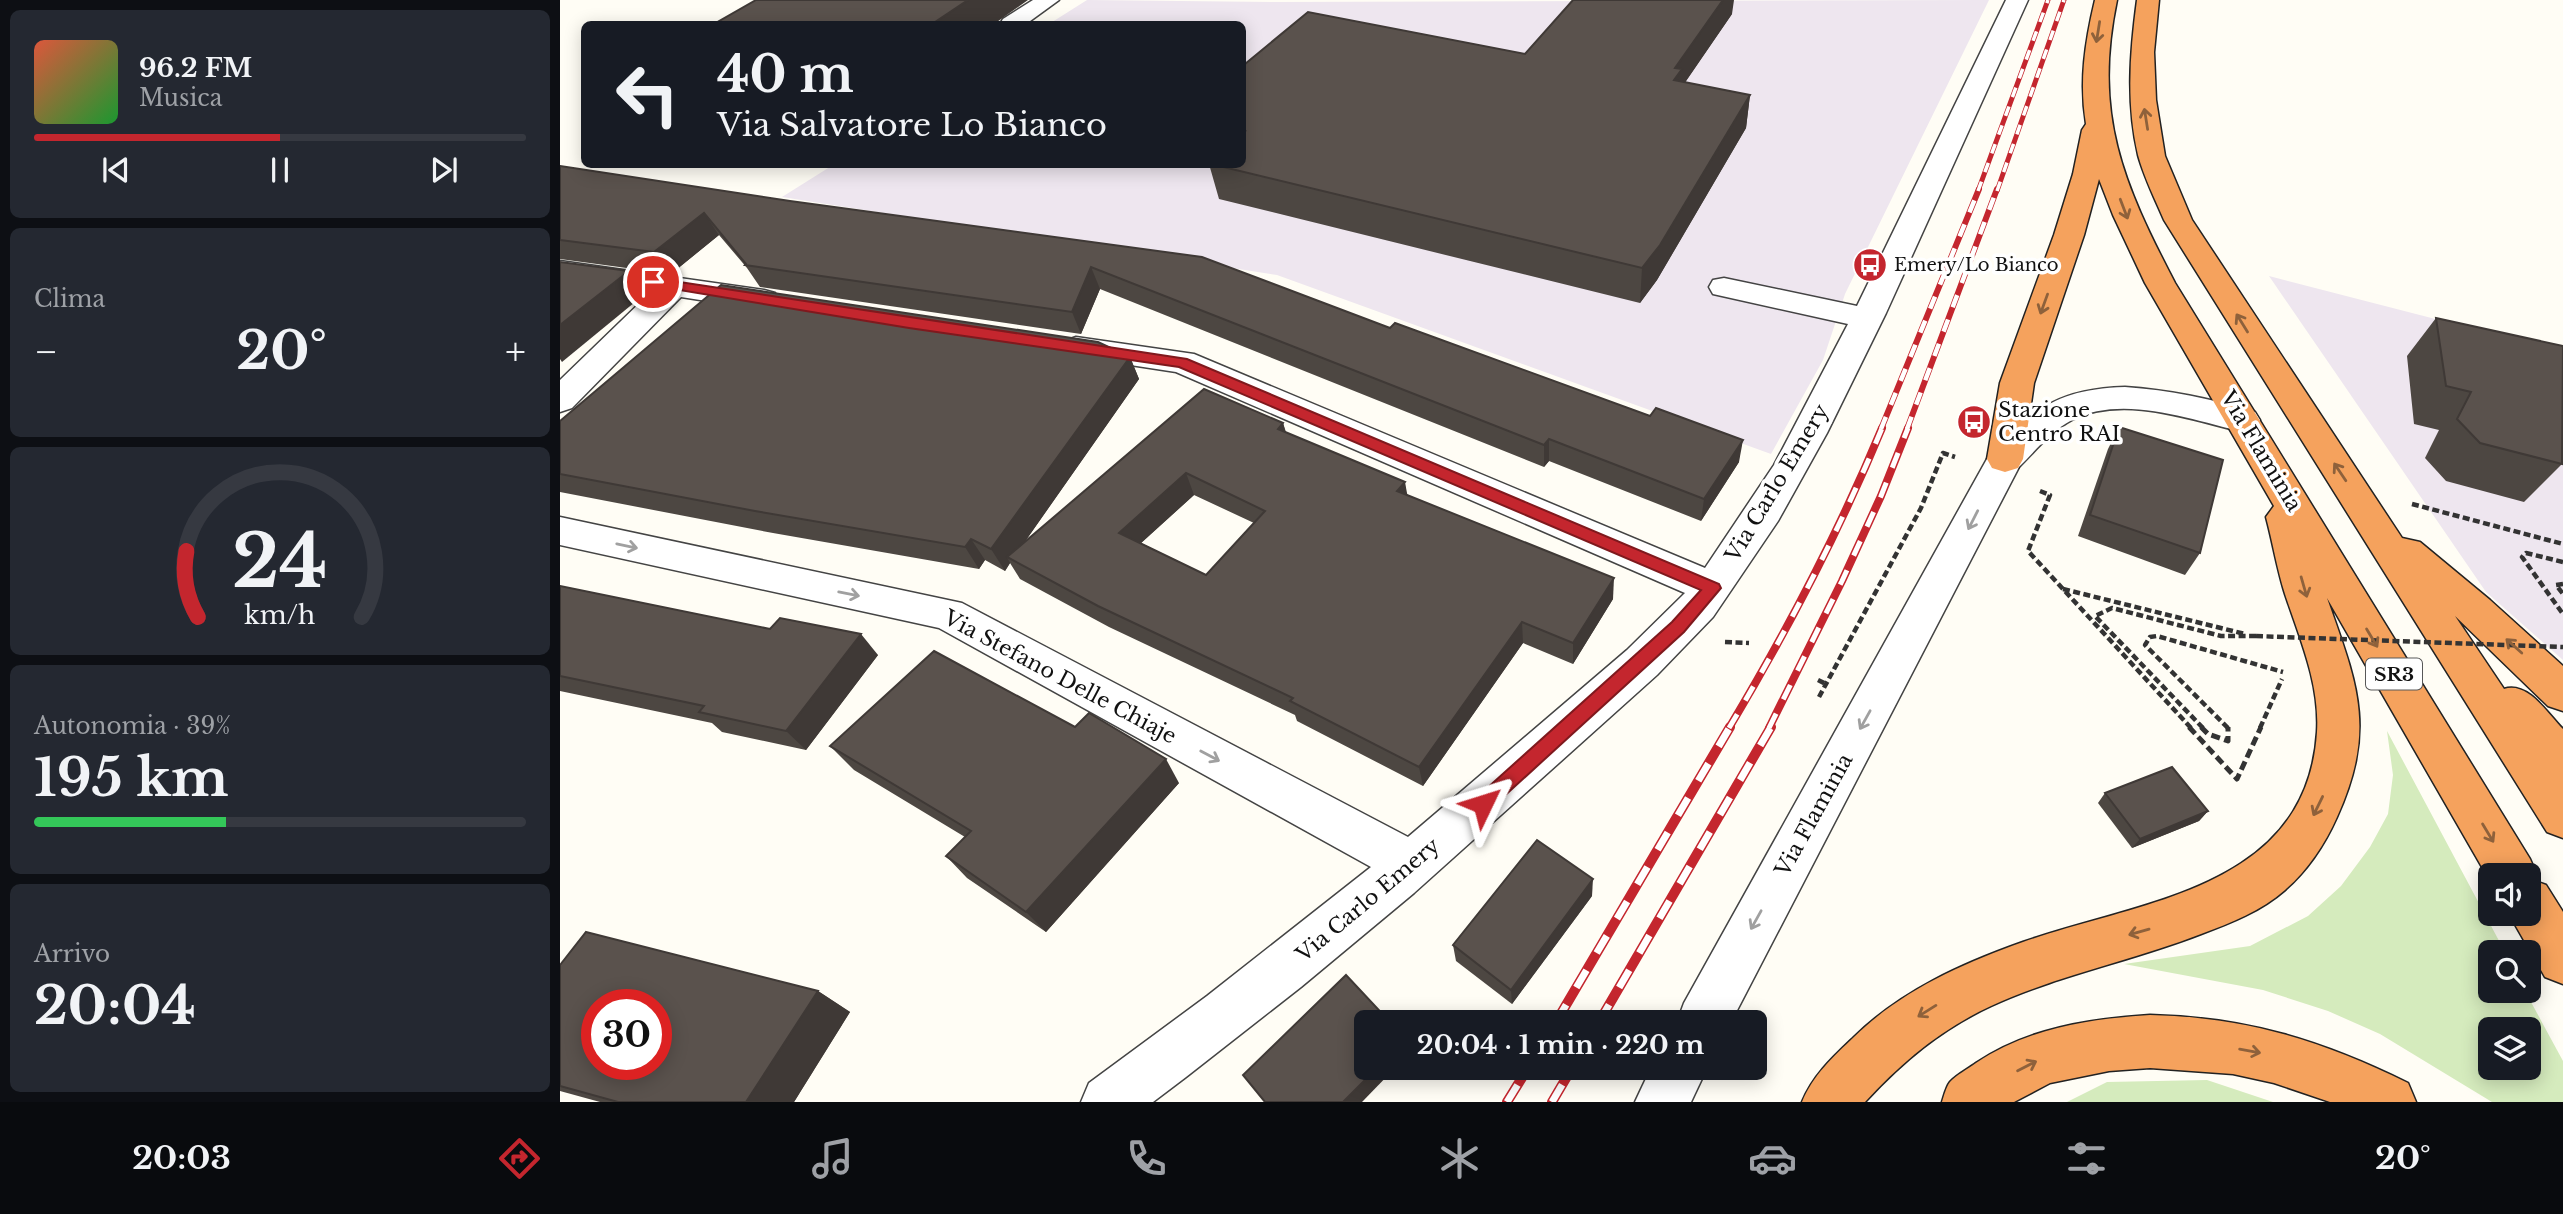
<!DOCTYPE html>
<html lang="it">
<head>
<meta charset="utf-8">
<style>
	:root { --surface:#171b24; --page:#242831; --text:#f1f3f6; --muted:#9ea1a6; --line:#363941; --accent:#c4262e }
	body { margin:0; font-family:"Libre Baskerville",serif; background:var(--page); color:var(--text); height:100vh; display:flex; flex-direction:column; font-size:26px; white-space:nowrap }
	* { box-sizing:border-box; margin:0 }
	p { font-size:23px; color:var(--muted) }
	.icon { flex:none; width:38px; height:38px; fill:none; stroke:currentColor; stroke-width:2; stroke-linecap:round; stroke-linejoin:round }
	.map { position:relative; flex:1; overflow:hidden }
	.drawer { display:flex; flex-direction:column; gap:10px; padding:10px; background:#0d0f14; width:560px }
	.drawer>* { flex:none }
	.hud { position:absolute; left:21px; top:21px; width:665px; height:147px; border-radius:10px; box-shadow:0 4px 18px #0003; background:#171b24; color:var(--text); overflow:hidden }
	.fabs { position:absolute; left:1918px; top:863px; display:grid; gap:14px }
	.fabs a { display:grid; place-items:center; width:63px; height:63px; border-radius:10px; background:var(--surface); box-shadow:0 4px 18px #0003; font-size:35px }
	.speed { position:absolute; left:21px; top:989px; display:flex; gap:14px; font-size:35px; font-weight:700; text-align:center }
	.speed>* { display:grid; place-content:center; width:91px; height:91px; border-radius:50%; background:var(--surface); box-shadow:0 4px 18px #0003; line-height:1 }
	.speed .limit { border:10px solid #d22; background:#fff; color:#111 }
	.pin { position:absolute; display:grid; place-items:center; width:60px; height:60px; color:#fff; margin:-30px; border:4px solid #fff; border-radius:50%; box-shadow:0 2px 7px #0007 }
	.me { position:absolute; width:77px; margin:-38px; rotate:49deg; stroke-linejoin:round; filter:drop-shadow(0 0 5px #0008) }
	.turn { display:flex; align-items:center; gap:24px; height:147px; padding:0 21px; font-size:32px }
	.turn .icon { width:91px; height:91px; stroke-width:2.5 }
	.turn b { display:block; font-size:49px; line-height:60px }
	.big { font-size:52px; font-weight:700; line-height:1.1 }
	.drawer .tile { flex:1; display:flex; flex-direction:column; justify-content:center; gap:10px; min-width:0; padding:0 24px; border-radius:10px; background:var(--page) }
	.drawer .dial { align-items:center; gap:0 }
	.dial svg { height:182px; overflow:visible; fill:none; stroke:var(--line); stroke-width:7; stroke-linecap:round; text-anchor:middle }
	.dial text { fill:var(--text); stroke:none }
	.song { display:flex; align-items:center; gap:21px }
	.cover { width:84px; height:84px; border-radius:10px; background:linear-gradient(135deg,hsl(10 70% 55%),hsl(130 70% 35%)) }
	.played { height:7px; border-radius:4px; background:linear-gradient(90deg,var(--accent) 50%,var(--line) 50%) }
	.keys { display:flex; justify-content:space-around; direction:ltr }
	.heat { display:flex; justify-content:space-between; align-items:center; font-size:38px; direction:ltr }
	.charge { height:10px; border-radius:5px; background:linear-gradient(90deg,#34c759 39%,var(--line) 0) }
	.trip { position:absolute; left:794px; top:1010px; width:413px; height:70px; border-radius:10px; background:var(--surface); box-shadow:0 4px 18px #0003; font-weight:700; line-height:70px; text-align:center }
	.menu { display:flex; height:112px; justify-content:space-around; align-items:center; background:#090b0e; color:var(--muted) }
	.menu .icon { width:49px; height:49px }
	.menu .current { color:var(--accent) }
	.menu b { font-size:32px; color:var(--text) }
	main { display:flex; flex:1; min-height:0 }
	.map>svg:first-child { display:block }
	.industrial { fill:#eee6ef }
	.green { fill:#d5ebbd; fill-rule:evenodd }
	.lines { fill:none; stroke-linecap:round; stroke-linejoin:round }
	.minor-casing { stroke:#444; stroke-width:3 }
	.highway-casing { stroke:#222; stroke-width:3 }
	.path-far1 { stroke:#333; stroke-width:4.5; stroke-dasharray:7 3.5; stroke-linecap:butt }
	.path { stroke:#333; stroke-width:5; stroke-dasharray:9 4.5; stroke-linecap:butt }
	.minor { fill:#fff; fill-rule:evenodd }
	.highway { fill:#f5a25d; fill-rule:evenodd }
	.rail-far3-casing { stroke:#c4262e; stroke-width:5 }
	.rail-far2-casing { stroke:#c4262e; stroke-width:6 }
	.rail-far1-casing { stroke:#c4262e; stroke-width:8 }
	.rail-casing { stroke:#c4262e; stroke-width:10 }
	.rail-far3 { stroke:#fff; stroke-width:3.5; stroke-dasharray:10; stroke-linecap:butt }
	.rail-far2 { stroke:#fff; stroke-width:4.5; stroke-dasharray:13; stroke-linecap:butt }
	.rail-far1 { stroke:#fff; stroke-width:5; stroke-dasharray:16; stroke-linecap:butt }
	.rail { stroke:#fff; stroke-width:7; stroke-dasharray:20; stroke-linecap:butt }
	.path-bridge { stroke:#333; stroke-width:4.5; stroke-dasharray:7 3.5; stroke-linecap:butt }
	.wall { fill:#4d4742; fill-rule:evenodd }
	.shaded-wall { fill:#3f3936 }
	.building { fill:#5a524d; stroke:#3f3936; stroke-width:2; fill-rule:evenodd }
	.oneway { stroke:#8e613b }
	.oneway2 { stroke:#a0a0a0 }
	.route { fill:#c4262e; stroke:#7f191e; stroke-width:2 }
	.labels { text-anchor:middle; dominant-baseline:central; stroke-width:7; stroke-linejoin:round; paint-order:stroke }
	.far-poi-label { font-size:18px; fill:#111; stroke:#fff; text-anchor:start }
	.shield { fill:#fff; stroke:#585858; stroke-width:2 }
	.shield-label { font-size:19px; font-weight:bold; fill:#111 }
	.poi-label { font-size:21px; fill:#111; stroke:#fff; text-anchor:start }
	.street-label { font-size:21px; fill:#111; stroke:#fff }
</style>
</head>
<body>
<main>
<section class="drawer">
<div class="tile">
<div class="song"><i class="cover"></i><div><b>96.2 FM</b><p>Musica</p></div></div>
<div class="played"></div>
<div class="keys"><svg class="icon" aria-label="previous" viewBox="0 0 24 24"><path d="M18 5L8 12l10 7zM5 5v14"/></svg><svg class="icon" aria-label="pause" viewBox="0 0 24 24"><path d="M8 5v14M16 5v14"/></svg><svg class="icon" aria-label="next" viewBox="0 0 24 24"><path d="M6 5l10 7-10 7zM19 5v14"/></svg></div>
</div>
<div class="tile"><p>Clima</p>
<div class="heat"><a>−</a><b class="big">20°</b><a>+</a></div>
</div>
<div class="tile dial"><svg viewBox="0 0 100 80">
<path d="M14 69A42 42 0 1 1 86 69"/>
<path d="M14 69A42 42 0 0 1 9 40" stroke="#c4262e"/>
<text x="50" y="56" font-size="32" font-weight="700">24</text>
<text x="50" y="72" font-size="11">km/h</text>
</svg></div>
<div class="tile"><p>Autonomia · 39%</p><b class="big">195 km</b><div class="charge"></div></div>
<div class="tile"><p>Arrivo</p><b class="big">20:04</b></div>
</section>
<div class="map">
<svg width="2003" height="1102" viewBox="0 0 2003 1102">
	<rect width="100%" height="100%" fill="#fffdf5"/>
	<!-- industrial -->
	<g class="industrial">
		<path d="M527,0L717,2L1429,0L1285,294L1263,360L1211,454L717,275L222,197L273,165L682,164V24H489Z"/>
		<path d="M1709,276L2003,352V660L1926,592Z"/>
	</g>
	<!-- green -->
	<g class="green">
		<path d="M1827,731L1945,952H1930V990L1965,991L2003,1061V1102H1932L1820,1034L1768,1011L1703,990L1564,964L1690,946L1748,916L1781,886L1810,847L1828,814L1833,775ZM1930,1029H1969V1068H1930Z"/>
		<path d="M1647,1080L1713,1102H1507L1547,1082Z"/>
	</g>
	<g class="lines">
		<!-- minor casing -->
		<g class="minor-casing">
			<g id="minor">
				<path d="M473,0H499L466,24H440L443,19Z"/>
				<path d="M1446,0H1468L1326,313L1267,433L1218,521L1153,617L1097,675L854,893L741,987L626,1077L593,1102H521L529,1083L647,996L811,867L379,628L0,545V517L402,603L848,837L1067,650L1125,593L616,372L505,355L500,348L505,341L516,337L634,354L1145,568L1214,465L1288,324L1153,294L1149,287L1153,280L1164,278L1297,306Z"/>
				<path d="M0,261L204,290L215,293L220,300L215,307L204,310L121,297L12,408L0,412V380L90,293L0,279Z"/>
				<path d="M1565,387C1609,390 1653,399 1695,412L1700,420L1695,428L1683,432C1631,420 1563,394 1512,420C1491,431 1475,451 1459,467L1171,1022H1117L1124,1003L1432,450C1478,407 1500,389 1565,387Z"/>
				<path d="M1091,1068H1147L1131,1102H1075Z"/>
			</g>
		</g>
		<!-- highway casing -->
		<g class="highway-casing">
			<g id="highway">
				<path d="M1535,0H1557C1533,115 1563,183 1615,283L1970,859L1977,875L1975,881L1986,885L2003,912V984L1985,977L1949,914H1969V875H1930V881L1767,598C1797,684 1817,728 1777,817C1765,844 1748,870 1725,890C1701,911 1671,923 1641,934C1572,961 1498,975 1431,1006C1381,1029 1342,1062 1305,1102H1242C1253,1075 1273,1057 1294,1037C1341,991 1401,964 1463,942C1579,901 1747,890 1757,732C1760,684 1740,639 1725,594C1717,569 1713,543 1706,517L1714,506L1585,283L1553,215L1539,179L1524,235L1474,383L1463,459L1458,468L1445,472L1432,468L1427,459L1440,383L1494,235L1513,174L1522,130L1526,124C1519,82 1525,42 1535,0Z"/>
				<path d="M1577,0H1599L1594,52L1596,100L1605,156L1632,220L1842,538L1860,542L1930,600L2003,666V711L1988,706L1895,616L1944,689C1968,681 1988,714 2003,729V838L1987,832L1604,220C1595,199 1584,177 1578,155C1566,103 1570,52 1577,0Z"/>
				<path d="M1590,1015C1686,1017 1763,1041 1848,1083L1856,1102H1770L1714,1083L1673,1074L1590,1068L1549,1071L1490,1083L1454,1102H1382C1384,1096 1386,1087 1390,1082C1396,1075 1408,1069 1416,1063C1468,1028 1529,1019 1590,1015Z"/>
			</g>
		</g>
		<!-- path-far1 -->
		<g class="path-far1">
			<path d="M1480,491L1490,495L1468,551L1631,728"/>
			<path d="M1852,504L2003,544"/>
			<path d="M2003,562L1966,553L1962,557L2003,614"/>
			<path d="M2003,584L1996,585L2003,594"/>
			<path d="M1503,589L1685,634"/>
			<path d="M1165,642L1189,643"/>
			<path d="M1258,680L1266,684"/>
			<path d="M1259,697L1361,508L1383,453L1395,457"/>
			<path d="M1643,728L1535,616L1552,608L1661,636H1696"/>
			<path d="M1668,728L1585,645L1590,637L1597,636L1723,672"/>
			<path d="M1700,728L1722,679"/>
		</g>
		<!-- path -->
		<g class="path">
			<path d="M1629,727L1677,779L1701,727"/>
			<path d="M1641,727L1648,734L1668,741V727"/>
		</g>
		<!-- minor -->
		<use href="#minor" class="minor"/>
		<!-- highway -->
		<use href="#highway" class="highway"/>
		<!-- rail-far3 casing -->
		<g class="rail-far3-casing">
			<g id="rail-far3">
				<path d="M1418,191L1488,0"/>
				<path d="M1437,191L1504,0"/>
			</g>
		</g>
		<!-- rail-far2 casing -->
		<g class="rail-far2-casing">
			<g id="rail-far2">
				<path d="M1321,429L1419,189"/>
				<path d="M1347,429L1437,189"/>
			</g>
		</g>
		<!-- rail-far1 casing -->
		<g class="rail-far1-casing">
			<g id="rail-far1">
				<path d="M1169,728C1227,631 1279,532 1322,428"/>
				<path d="M1209,728L1282,581L1321,496L1348,428"/>
			</g>
		</g>
		<!-- rail casing -->
		<g class="rail-casing">
			<g id="rail">
				<path d="M996,1022L1170,727"/>
				<path d="M1039,1022L1211,727"/>
				<path d="M947,1102L968,1068"/>
				<path d="M992,1102L1012,1068"/>
			</g>
		</g>
		<!-- rail-far3 -->
		<use href="#rail-far3" class="rail-far3"/>
		<!-- rail-far2 -->
		<use href="#rail-far2" class="rail-far2"/>
		<!-- rail-far1 -->
		<use href="#rail-far1" class="rail-far1"/>
		<!-- rail -->
		<use href="#rail" class="rail"/>
		<!-- path-bridge -->
		<path class="path-bridge" d="M1696,636L2003,647"/>
	</g>
	<!-- wall -->
	<g class="wall">
		<path d="M1172,14L1125,82L1190,95L1186,128L1097,280L1080,303L659,199L649,164H682V64L965,54Z"/>
		<path d="M0,166L230,201L642,257L1179,462L1141,521L989,461L984,467L540,289L521,334L200,287L187,268L159,235L111,274L0,259Z"/>
		<path d="M1876,318L2003,346V460H2002V464L1964,502L1886,481L1865,458L1879,430L1854,424L1847,356Z"/>
		<path d="M570,357L579,379L464,543L723,423L726,432L847,495L1053,599L1013,664L963,643L863,786L737,721L735,715L549,627L460,579L450,563L445,571L425,560L419,569L213,533L0,492V421ZM634,495L694,523L646,575L581,543Z"/>
		<path d="M1559,427L1640,553L1625,575L1518,536L1548,449Z"/>
		<path d="M0,586L318,655L246,750L162,732L152,723L0,691Z"/>
		<path d="M270,746L619,783L486,932L407,878L386,856L405,837L294,770Z"/>
		<path d="M1545,793L1648,811L1639,821L1572,848L1538,803Z"/>
		<path d="M1032,896L952,1004L896,961L893,945Z"/>
		<path d="M0,965L258,991L290,1012L234,1102H40L0,1091Z"/>
	</g>
	<!-- shaded-wall -->
	<g class="shaded-wall">
		<path d="M408,0H468L434,24H372Z"/>
		<path d="M1163,0H1174L1172,14L1120,90L1111,113L1115,68Z"/>
		<path d="M1190,95L1186,128L1097,280L1080,303L1082,268Z"/>
		<path d="M144,213L159,235L111,274L94,252Z"/>
		<path d="M531,267L540,289L521,334L512,312Z"/>
		<path d="M69,271L86,293L2,362L0,359V325Z"/>
		<path d="M570,357L579,379L452,560L447,557L450,563L445,571L431,549Z"/>
		<path d="M723,423L729,446L718,429Z"/>
		<path d="M989,439V461L984,467V445Z"/>
		<path d="M1183,440L1179,462L1141,521L1144,499Z"/>
		<path d="M626,473L634,495L569,554L559,533Z"/>
		<path d="M845,482L849,504L837,491Z"/>
		<path d="M411,539L425,560L419,569L405,547Z"/>
		<path d="M1054,578L1053,599L1013,664V643Z"/>
		<path d="M962,622L963,643L863,786L859,767Z"/>
		<path d="M301,634L318,655L246,750L226,731Z"/>
		<path d="M606,759L619,783L486,932L466,912Z"/>
		<path d="M1648,811L1639,821L1572,848L1580,839Z"/>
		<path d="M1033,879L1032,896L952,1004L951,990Z"/>
		<path d="M258,991L290,1012L234,1102H186Z"/>
		<path d="M817,1068H835L802,1102H783Z"/>
	</g>
	<!-- building -->
	<g class="building">
		<path d="M196,0H408L372,24H154Z"/>
		<path d="M1013,0H1163L1115,68L1122,69L1114,80L1190,95L1100,245L1082,268L651,164H682V133L685,131L682,130V64H685L748,12L965,54Z"/>
		<path d="M0,166L230,201L642,257L830,328L835,323L1090,416L1096,408L1183,440L1144,499L989,439L984,445L531,267L512,312L185,265L186,264L144,213L94,252L0,240Z"/>
		<path d="M0,262L69,271L0,325Z"/>
		<path d="M161,285L538,342L570,357L431,549L411,539L405,547L195,511L0,474V421Z"/>
		<path d="M1876,318L2003,346L2002,464L1920,443L1897,419L1911,392L1886,386Z"/>
		<path d="M644,389L723,423L718,429L845,482L837,491L1054,578L1013,643L962,622L859,767L730,701L733,698L538,606L447,557ZM626,473L705,511L646,575L559,533Z"/>
		<path d="M1559,427L1663,460L1640,553L1530,515Z"/>
		<path d="M0,586L210,629L220,618L301,634L226,731L139,712L144,706L0,676Z"/>
		<path d="M374,651L515,727L529,713L606,759L466,912L386,856L411,831L270,746Z"/>
		<path d="M1612,767L1648,811L1580,839L1545,793Z"/>
		<path d="M977,840L1033,879L951,990L893,945Z"/>
		<path d="M26,932L258,991L186,1102H58L0,1086V965ZM37,1004H96V1064H37Z"/>
		<path d="M786,975L830,1022H807V1068H817L783,1102H705L683,1075Z"/>
	</g>
	<!-- one-way arrows -->
	<defs><path id="oneway-shaft" d="M-6 0H5M1.5-3L5.5 0L1.5 3" fill="none" stroke-width="1.6" stroke-linecap="round" stroke-linejoin="round" transform="scale(1.75)"/></defs>
	<g class="oneway">
		<use href="#oneway-shaft" transform="translate(1538 32) rotate(99)"/>
		<use href="#oneway-shaft" transform="translate(1586 119) rotate(-99)"/>
		<use href="#oneway-shaft" transform="translate(1564 209) rotate(69)"/>
		<use href="#oneway-shaft" transform="translate(1484 304) rotate(110)"/>
		<use href="#oneway-shaft" transform="translate(1682 323) rotate(-122)"/>
		<use href="#oneway-shaft" transform="translate(1780 472) rotate(-124)"/>
		<use href="#oneway-shaft" transform="translate(1744 587) rotate(74)"/>
		<use href="#oneway-shaft" transform="translate(1812 638) rotate(59)"/>
		<use href="#oneway-shaft" transform="translate(1954 646) rotate(-138)"/>
		<use href="#oneway-shaft" transform="translate(1758 806) rotate(116)"/>
		<use href="#oneway-shaft" transform="translate(1928 833) rotate(59)"/>
		<use href="#oneway-shaft" transform="translate(1579 932) rotate(164)"/>
		<use href="#oneway-shaft" transform="translate(1367 1011) rotate(148)"/>
		<use href="#oneway-shaft" transform="translate(1690 1051) rotate(10)"/>
		<use href="#oneway-shaft" transform="translate(1467 1066) rotate(-27)"/>
	</g>
	<g class="oneway2">
		<use href="#oneway-shaft" transform="translate(1413 520) rotate(117)"/>
		<use href="#oneway-shaft" transform="translate(67 546) rotate(12)"/>
		<use href="#oneway-shaft" transform="translate(289 594) rotate(11)"/>
		<use href="#oneway-shaft" transform="translate(1305 720) rotate(119)"/>
		<use href="#oneway-shaft" transform="translate(650 756) rotate(28)"/>
		<use href="#oneway-shaft" transform="translate(1196 920) rotate(119)"/>
	</g>
	<!-- route -->
	<path class="route" d="M93,278L627,359L1159,584L1161,588L1124,632L929,810L923,813L916,810L913,804L916,798L1112,622L1141,590L619,367L349,328L89,285V280Z"/>
	<!-- icons -->
	<defs>
		<g id="bus-disc" transform="scale(1.75)"><circle r="9.5" fill="#c4262e" stroke="#fff"/><path d="M-5-6H5V4H4V6H2V4H-2V6H-4V4H-5ZM-3.5-4V0h7V-4ZM-3.5 1.2v1.5H-2V1.2ZM2 1.2v1.5H3.5V1.2Z" fill="#fff"/></g>
	</defs>
	<g fill-rule="evenodd">
		<use href="#bus-disc" x="1310" y="265"/>
		<use href="#bus-disc" x="1414" y="422"/>
	</g>
	<g class="labels">
		<!-- far-poi labels -->
		<g class="far-poi-label">
			<text x="1334" y="265">Emery/Lo Bianco</text>
		</g>
		<!-- shield labels -->
		<rect class="shield" x="1806" y="658.5" width="56" height="31" rx="5"/>
		<g class="shield-label">
			<text x="1834" y="674">SR3</text>
		</g>
		<!-- poi labels -->
		<g class="poi-label">
			<text x="1438" y="410">Stazione<tspan x="1438" dy="24">Centro RAI</tspan></text>
		</g>
		<!-- street labels -->
		<g class="street-label">
			<text transform="translate(1701 451) rotate(59)">Via Flaminia</text>
			<text transform="translate(1217 483) rotate(-59)">Via Carlo Emery</text>
			<text transform="translate(500 677) rotate(28)">Via Stefano Delle Chiaje</text>
			<text transform="translate(1254 815) rotate(-61)">Via Flaminia</text>
			<text transform="translate(808 900) rotate(-40)">Via Carlo Emery</text>
		</g>
	</g>
</svg>
<div class="fabs">
<a><svg class="icon" aria-label="sound" viewBox="0 0 24 24"><path d="M4 9h4l5-4v14l-5-4H4zM17 9q2 3 0 6"/></svg></a>
<a><svg class="icon" aria-label="search" viewBox="0 0 24 24"><circle cx="10" cy="10" r="6"/><path d="M15 15l6 6"/></svg></a>
<a><svg class="icon" aria-label="layers" viewBox="0 0 24 24"><path d="M12 4l9 5-9 5-9-5zM3 14l9 5 9-5"/></svg></a>
</div>
<div class="speed"><div class="limit">30</div></div>
<div class="pin" style="left:93px;top:282px;background:#d93025"><svg class="icon" aria-label="arrive" viewBox="0 0 24 24"><path d="M6 21V4h12l-3 4 3 4H6"/></svg></div>
<svg class="me" style="left:923px;top:804px" viewBox="-20 -20 40 40"><path d="M0-17L14 15 0 8-14 15z" fill="#c4262e" stroke="#fff" stroke-width="4"/></svg>
<div class="trip">20:04 · 1 min · 220 m</div>
<div class="hud">
<div class="turn"><svg class="icon" aria-label="left" viewBox="0 0 24 24"><path d="M17 20v-9H6M10 6l-5 5 5 5"/></svg><div><b>40 m</b>Via Salvatore Lo Bianco</div></div>
</div>
</div>
</main>
<nav class="menu">
<b>20:03</b>
<svg class="icon current" aria-label="directions" viewBox="0 0 24 24"><path d="M12 3l9 9-9 9-9-9zM9 14v-3h6M13 9l2 2-2 2"/></svg>
<svg class="icon" aria-label="music" viewBox="0 0 24 24"><path d="M9 18V5l10-2v13"/><circle cx="6" cy="18" r="3"/><circle cx="16" cy="16" r="3"/></svg>
<svg class="icon" aria-label="phone" viewBox="0 0 24 24"><path d="M5 4h4l2 5-3 2q2 4 5 5l2-3 5 2v4C11 20 4 13 5 4z"/></svg>
<svg class="icon" aria-label="climate" viewBox="0 0 24 24"><path d="M12 3v18M4 7l16 10M4 17L20 7"/></svg>
<svg class="icon" aria-label="car" viewBox="0 0 24 24"><path d="M5 17H2v-5l4-1 3-4h7l3 4 3 1v5h-3M9 17h6M6 11h13"/><circle cx="7" cy="17" r="2"/><circle cx="17" cy="17" r="2"/></svg>
<svg class="icon" aria-label="filters" viewBox="0 0 24 24"><path d="M4 7h16M4 17h16"/><circle cx="9" cy="7" r="2"/><circle cx="15" cy="17" r="2"/></svg>
<b>20°</b>
</nav>
</body>
</html>
